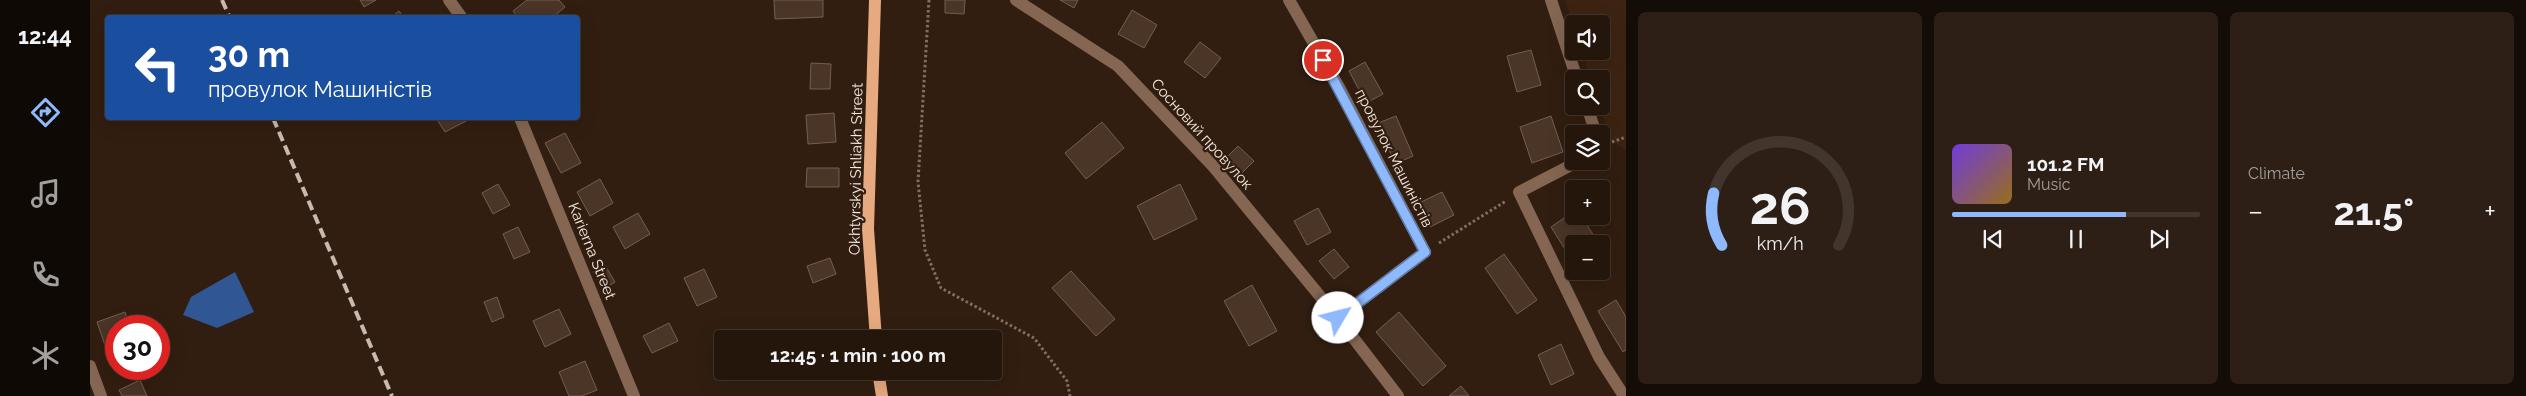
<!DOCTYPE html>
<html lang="en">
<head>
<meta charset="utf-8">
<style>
	:root { --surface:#25160c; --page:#2d1f15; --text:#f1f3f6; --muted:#a39f9d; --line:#42352d; --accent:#8eb9fc }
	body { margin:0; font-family:Raleway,sans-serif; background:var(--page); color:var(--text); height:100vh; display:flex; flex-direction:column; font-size:19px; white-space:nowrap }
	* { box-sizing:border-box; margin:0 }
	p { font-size:16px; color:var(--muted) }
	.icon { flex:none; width:28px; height:28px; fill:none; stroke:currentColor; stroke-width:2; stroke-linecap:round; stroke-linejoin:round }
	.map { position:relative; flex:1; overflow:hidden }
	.details { display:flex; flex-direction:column; gap:12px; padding:12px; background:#140c07; width:900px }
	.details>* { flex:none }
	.banner { position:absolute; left:15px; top:15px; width:475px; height:105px; border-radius:5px; box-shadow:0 5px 20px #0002,0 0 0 1px var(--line); background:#1a4fa0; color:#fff; overflow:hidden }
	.controls { position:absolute; left:1475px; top:15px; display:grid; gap:10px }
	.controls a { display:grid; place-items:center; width:45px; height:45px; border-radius:5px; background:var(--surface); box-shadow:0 5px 20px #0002,0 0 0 1px var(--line); font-size:25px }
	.speed { position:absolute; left:15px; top:315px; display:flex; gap:10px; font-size:25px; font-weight:700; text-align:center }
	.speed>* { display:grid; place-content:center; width:65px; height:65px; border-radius:50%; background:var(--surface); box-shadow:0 5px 20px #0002,0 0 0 1px var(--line); line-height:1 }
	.speed .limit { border:8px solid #d22; background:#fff; color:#111 }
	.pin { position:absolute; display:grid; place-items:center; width:42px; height:42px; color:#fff; margin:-21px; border:2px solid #fff; border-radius:50%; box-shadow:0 1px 5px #0007 }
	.me { position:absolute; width:55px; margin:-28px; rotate:53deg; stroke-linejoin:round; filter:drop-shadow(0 0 4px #0008) }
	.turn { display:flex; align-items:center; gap:18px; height:105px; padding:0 20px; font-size:22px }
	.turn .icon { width:65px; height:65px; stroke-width:2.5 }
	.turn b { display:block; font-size:35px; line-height:42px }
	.big { font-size:38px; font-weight:700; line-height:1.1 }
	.details .tile { flex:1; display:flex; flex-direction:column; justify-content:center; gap:8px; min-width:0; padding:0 18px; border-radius:8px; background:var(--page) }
	.details .dial { align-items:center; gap:0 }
	.dial svg { height:130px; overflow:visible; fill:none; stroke:var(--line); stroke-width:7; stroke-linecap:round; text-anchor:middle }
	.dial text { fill:var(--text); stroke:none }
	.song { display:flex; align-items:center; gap:15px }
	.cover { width:60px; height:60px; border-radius:8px; background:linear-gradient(135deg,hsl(260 70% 55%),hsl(40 70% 35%)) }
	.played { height:5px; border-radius:2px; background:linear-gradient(90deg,var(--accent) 70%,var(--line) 70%) }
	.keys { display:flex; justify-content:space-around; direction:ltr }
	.heat { display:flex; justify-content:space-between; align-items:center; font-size:28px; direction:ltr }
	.details .tiles { flex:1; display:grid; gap:12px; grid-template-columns:repeat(3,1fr) }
	.trip { position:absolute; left:624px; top:330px; width:288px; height:50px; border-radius:5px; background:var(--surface); box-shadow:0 5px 20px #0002,0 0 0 1px var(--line); font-weight:700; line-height:50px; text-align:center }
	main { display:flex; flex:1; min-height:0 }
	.menu { display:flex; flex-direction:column; width:90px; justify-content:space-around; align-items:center; background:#0f0905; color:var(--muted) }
	.menu .icon { width:35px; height:35px }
	.menu .selected { color:var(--accent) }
	.menu b { font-size:22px; color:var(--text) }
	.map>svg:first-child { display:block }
	.built { fill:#3d2412 }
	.water { fill:#305693 }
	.building { fill:#4a3527; stroke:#755e4f }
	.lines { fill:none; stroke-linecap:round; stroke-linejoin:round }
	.path { stroke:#7f6f63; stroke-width:3; stroke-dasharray:2.5 2.5; stroke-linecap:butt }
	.minor { stroke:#846652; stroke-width:12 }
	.major { stroke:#e7a97f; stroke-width:12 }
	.rail { stroke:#c8bab0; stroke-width:4; stroke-dasharray:10 5; stroke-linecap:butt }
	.route-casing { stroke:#5c78a4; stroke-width:12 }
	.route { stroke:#8eb9fc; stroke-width:9 }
	.labels { text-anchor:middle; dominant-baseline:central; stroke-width:4.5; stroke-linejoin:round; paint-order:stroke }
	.street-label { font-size:15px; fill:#f6e9e0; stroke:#311e10 }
</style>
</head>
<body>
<main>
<nav class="menu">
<b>12:44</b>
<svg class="icon selected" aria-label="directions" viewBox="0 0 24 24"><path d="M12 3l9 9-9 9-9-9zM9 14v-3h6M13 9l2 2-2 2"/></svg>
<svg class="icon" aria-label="music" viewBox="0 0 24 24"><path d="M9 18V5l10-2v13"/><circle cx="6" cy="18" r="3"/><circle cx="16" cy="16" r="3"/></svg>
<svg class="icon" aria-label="phone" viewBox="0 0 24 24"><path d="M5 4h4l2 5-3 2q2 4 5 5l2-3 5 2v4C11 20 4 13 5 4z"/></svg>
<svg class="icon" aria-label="climate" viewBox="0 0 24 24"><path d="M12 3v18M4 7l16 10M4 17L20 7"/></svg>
</nav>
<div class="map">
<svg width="1536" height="396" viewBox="0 0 1536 396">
	<rect width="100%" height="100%" fill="#311e10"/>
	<!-- built -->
	<path class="built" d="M1475,0H1536V151L1520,139L1510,106L1511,79H1501L1492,51H1511V24H1484V26Z"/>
	<!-- water -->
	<path class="water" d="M145,272L164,312L127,328L93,315L101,297Z"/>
	<!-- building -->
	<g class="building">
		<path d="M270,0H286L274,7Z"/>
		<path d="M437,0H469L475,7L462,18H428L423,11Z"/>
		<path d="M684,0H733V17L685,19Z"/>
		<path d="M855,0H875L874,14L855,13Z"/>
		<path d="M970,0H988L984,8Z"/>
		<path d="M1042,10L1067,25L1054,48L1028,34Z"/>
		<path d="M309,11L314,18H300Z"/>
		<path d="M1110,42L1131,58L1115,78L1094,62Z"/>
		<path d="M1441,50L1451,85L1427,92L1417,56Z"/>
		<path d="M1275,62L1293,94L1276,103L1259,71Z"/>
		<path d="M721,63L741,64L740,89H720Z"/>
		<path d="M744,113L746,142L718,144L716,115Z"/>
		<path d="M1306,116L1323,156L1305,164L1288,123Z"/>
		<path d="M1461,116L1473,152L1442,163L1430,127Z"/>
		<path d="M346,118H382L355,132Z"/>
		<path d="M1012,122L1034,148L996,179L975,153Z"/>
		<path d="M475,133L491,163L471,173L455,143Z"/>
		<path d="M1148,146L1164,161L1149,176L1134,160Z"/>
		<path d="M717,168H749V187H716Z"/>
		<path d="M510,179L523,203L500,216L487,192Z"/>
		<path d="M408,184L420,205L403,214L392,193Z"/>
		<path d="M1090,184L1107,219L1064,240L1047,206Z"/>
		<path d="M1352,192L1364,215L1340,227L1329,203Z"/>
		<path d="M1228,208L1241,232L1217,245L1204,221Z"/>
		<path d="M1484,211V216H1491L1504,236L1492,244H1484V250L1478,254L1461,227Z"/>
		<path d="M548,213L560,234L535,249L523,227Z"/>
		<path d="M428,227L440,252L424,259L413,234Z"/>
		<path d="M1244,249L1259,267L1244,279L1229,261Z"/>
		<path d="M1414,254L1447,300L1427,314L1395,268Z"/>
		<path d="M740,258L746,274L723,283L717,266Z"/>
		<path d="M515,265L525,282L514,289L503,272Z"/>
		<path d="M614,269L627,297L607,306L594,278Z"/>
		<path d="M981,271L1025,319L1006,336L962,288Z"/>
		<path d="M1162,285L1187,331L1159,346L1134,301Z"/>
		<path d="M407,297L414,317L402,322L394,302Z"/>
		<path d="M1526,300L1536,317V350L1533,352L1508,311Z"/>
		<path d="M469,309L481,334L455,347L443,321Z"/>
		<path d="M35,312L40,326H26V354L19,357L7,322Z"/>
		<path d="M1309,312L1356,366L1333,386L1286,332Z"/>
		<path d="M579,323L588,341L562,353L553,336Z"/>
		<path d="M1471,344L1484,374L1461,385L1448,355Z"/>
		<path d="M495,361L507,390L492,396H479L469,372Z"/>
		<path d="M675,371H701L679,380Z"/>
		<path d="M50,380L57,396H32L29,390Z"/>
		<path d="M1371,386L1379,396H1359Z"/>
	</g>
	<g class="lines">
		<!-- path -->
		<g class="path">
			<path d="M839,0L828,182L835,250L851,288L944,338L977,381L980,396"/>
			<path d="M1522,142L1536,137"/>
			<path d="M1349,243L1416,201"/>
		</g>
		<!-- minor -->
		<g class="minor">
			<path d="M359,0L372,18"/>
			<path d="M926,0L1028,66L1122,165L1248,318L1308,396"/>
			<path d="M1199,0L1250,89L1335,252L1248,318"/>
			<path d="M1461,0L1487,79"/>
			<path d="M1497,106L1506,134"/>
			<path d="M430,118L544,396"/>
			<path d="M1489,161L1429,192L1509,357L1534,396"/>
			<path d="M0,366L11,396"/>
		</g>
		<!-- major -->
		<g class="major">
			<path d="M785,0L778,229L786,339"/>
			<path d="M788,371L792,396"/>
		</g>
		<!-- rail -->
		<g class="rail">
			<path d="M132,0L140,18"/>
			<path d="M183,118L302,396"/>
		</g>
	</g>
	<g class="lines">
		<!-- route casing -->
		<g class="route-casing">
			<path id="route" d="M1233,60L1335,252L1248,318"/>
		</g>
		<!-- route -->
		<use href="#route" class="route"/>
	</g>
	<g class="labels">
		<!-- street labels -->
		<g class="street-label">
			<text transform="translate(1112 134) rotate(48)">Сосновий провулок</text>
			<text transform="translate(1304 158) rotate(63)">провулок Машиністів</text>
			<text transform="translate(766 169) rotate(-89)">Okhtyrskyi Shliakh Street</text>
			<text transform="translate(502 251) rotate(68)">Karierna Street</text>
		</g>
	</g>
</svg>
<div class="controls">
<a><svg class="icon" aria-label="sound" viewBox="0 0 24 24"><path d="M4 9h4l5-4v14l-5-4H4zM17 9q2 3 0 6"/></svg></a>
<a><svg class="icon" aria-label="search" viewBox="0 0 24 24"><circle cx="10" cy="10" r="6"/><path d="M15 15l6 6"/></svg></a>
<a><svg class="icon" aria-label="layers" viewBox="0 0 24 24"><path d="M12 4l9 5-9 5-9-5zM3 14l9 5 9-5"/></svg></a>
<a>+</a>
<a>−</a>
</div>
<div class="speed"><div class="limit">30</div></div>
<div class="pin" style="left:1233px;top:60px;background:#d93025"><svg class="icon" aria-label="arrive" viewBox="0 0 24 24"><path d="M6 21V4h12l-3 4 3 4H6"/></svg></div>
<svg class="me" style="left:1248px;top:318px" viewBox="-20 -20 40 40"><circle r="19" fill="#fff"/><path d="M0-13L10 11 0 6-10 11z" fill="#8eb9fc"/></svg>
<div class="trip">12:45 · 1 min · 100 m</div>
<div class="banner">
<div class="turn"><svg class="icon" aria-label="left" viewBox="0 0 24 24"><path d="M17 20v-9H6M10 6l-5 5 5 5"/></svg><div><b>30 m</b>провулок Машиністів</div></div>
</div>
</div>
<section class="details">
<div class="tiles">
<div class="tile dial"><svg viewBox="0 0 100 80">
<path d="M14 69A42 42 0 1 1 86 69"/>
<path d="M14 69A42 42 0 0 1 9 37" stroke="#8eb9fc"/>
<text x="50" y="56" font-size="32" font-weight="700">26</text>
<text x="50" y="72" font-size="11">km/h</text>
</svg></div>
<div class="tile">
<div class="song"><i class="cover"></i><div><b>101.2 FM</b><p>Music</p></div></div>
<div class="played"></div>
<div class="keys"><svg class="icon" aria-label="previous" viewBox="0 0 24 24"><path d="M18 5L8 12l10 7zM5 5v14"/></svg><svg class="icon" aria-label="pause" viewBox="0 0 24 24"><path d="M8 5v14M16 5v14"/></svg><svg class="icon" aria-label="next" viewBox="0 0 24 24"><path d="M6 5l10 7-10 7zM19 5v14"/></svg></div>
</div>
<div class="tile"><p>Climate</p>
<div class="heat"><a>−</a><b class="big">21.5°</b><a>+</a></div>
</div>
</div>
</section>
</main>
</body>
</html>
